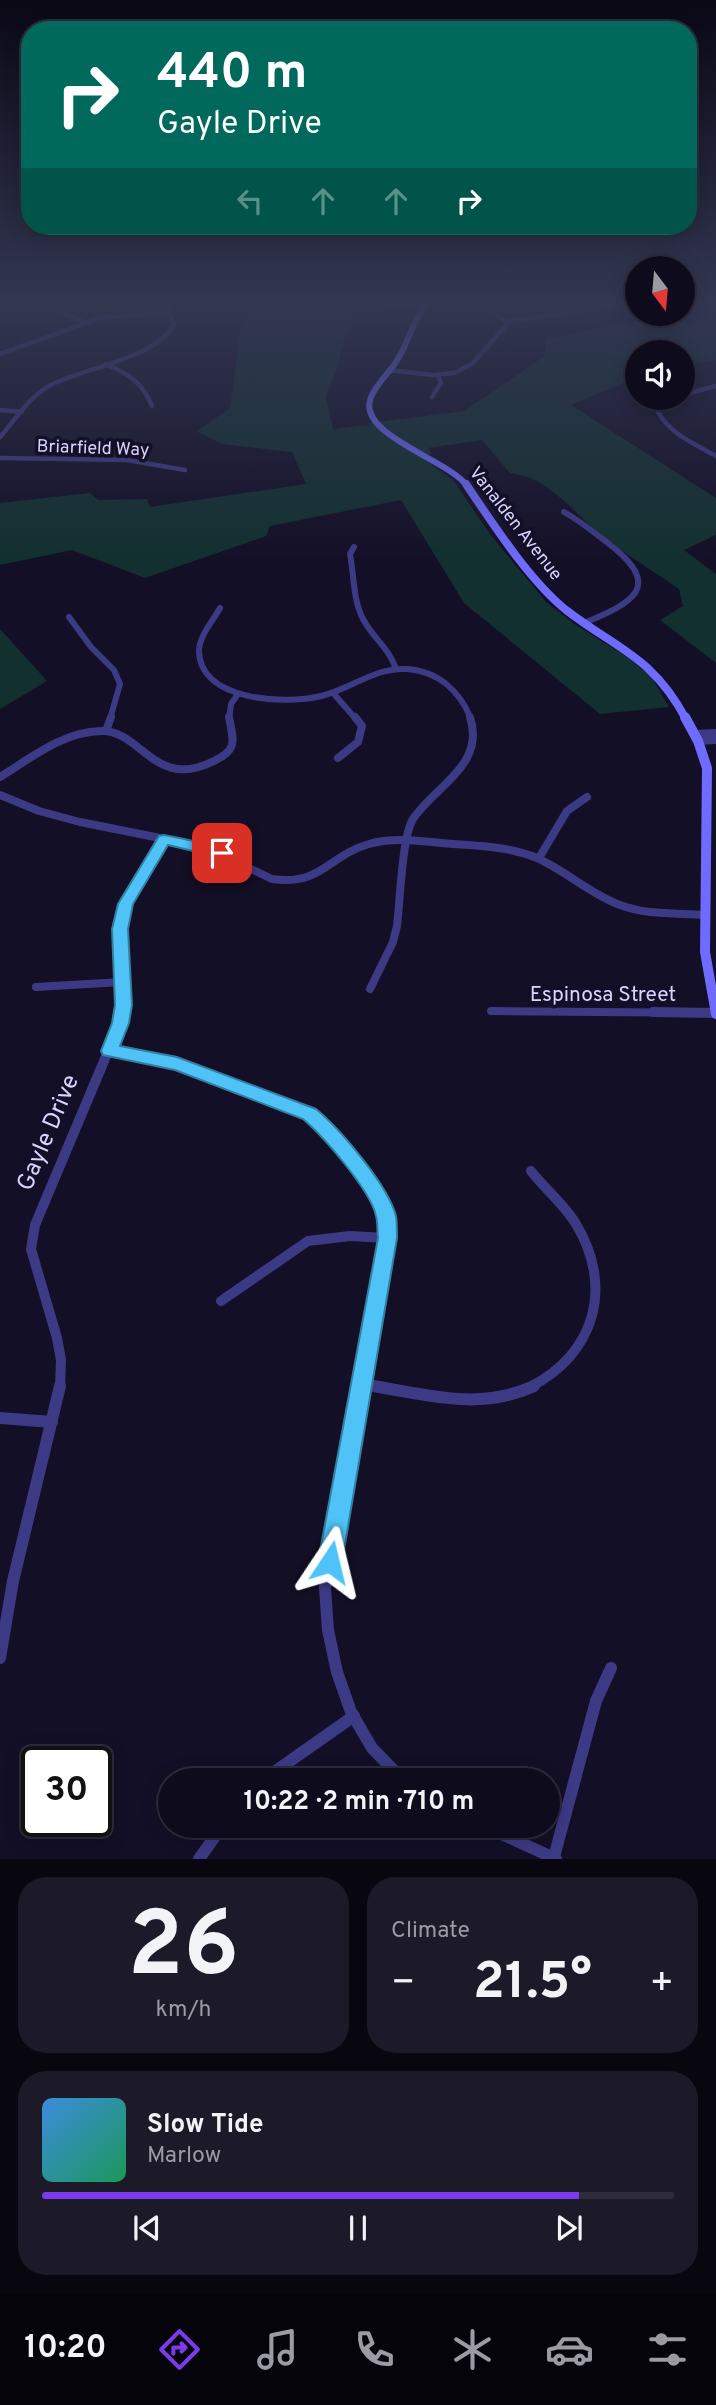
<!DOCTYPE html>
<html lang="en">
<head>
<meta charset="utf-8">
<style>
	:root { --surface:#0e0b1c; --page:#1c1929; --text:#f1f3f6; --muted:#9b9ba3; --line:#2e2b3b; --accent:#7c3aed }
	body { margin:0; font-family:Overpass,sans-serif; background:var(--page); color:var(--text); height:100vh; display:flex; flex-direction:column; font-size:26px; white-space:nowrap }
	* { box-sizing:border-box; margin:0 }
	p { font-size:23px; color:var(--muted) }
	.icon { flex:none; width:38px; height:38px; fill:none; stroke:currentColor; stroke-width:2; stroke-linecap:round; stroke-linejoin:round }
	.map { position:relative; height:1859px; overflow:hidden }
	.side { display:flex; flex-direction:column; gap:18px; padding:18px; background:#08060f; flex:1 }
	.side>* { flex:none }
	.hud { position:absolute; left:21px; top:21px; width:676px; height:214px; border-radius:28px; box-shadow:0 4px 18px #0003,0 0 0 2px var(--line); background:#00695c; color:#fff; overflow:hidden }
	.needle { width:46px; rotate:164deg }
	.fabs { position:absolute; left:625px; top:256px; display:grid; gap:14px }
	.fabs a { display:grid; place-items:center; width:70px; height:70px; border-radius:50%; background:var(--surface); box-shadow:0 4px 18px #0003,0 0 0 2px var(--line); font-size:35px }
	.speed { position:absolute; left:21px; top:1746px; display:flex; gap:14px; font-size:35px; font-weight:700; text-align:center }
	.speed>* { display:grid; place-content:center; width:91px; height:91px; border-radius:50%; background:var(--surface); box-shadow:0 4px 18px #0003,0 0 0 2px var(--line); line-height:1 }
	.speed .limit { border:4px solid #111; border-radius:10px; background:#fff; color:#111 }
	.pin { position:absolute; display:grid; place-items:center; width:60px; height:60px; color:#fff; margin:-30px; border-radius:14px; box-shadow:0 4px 10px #0006 }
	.me { position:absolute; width:77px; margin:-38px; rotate:10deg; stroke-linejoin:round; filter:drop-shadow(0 0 5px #0008) }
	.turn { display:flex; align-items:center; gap:24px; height:147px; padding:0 21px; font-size:32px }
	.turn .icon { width:91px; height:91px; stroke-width:2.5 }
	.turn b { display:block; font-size:49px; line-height:60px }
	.lanes { display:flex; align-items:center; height:66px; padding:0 21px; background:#0003; justify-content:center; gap:35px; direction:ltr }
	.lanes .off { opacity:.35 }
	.big { font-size:52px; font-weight:700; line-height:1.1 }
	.side .widget { flex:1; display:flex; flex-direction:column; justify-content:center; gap:10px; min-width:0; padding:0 24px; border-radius:28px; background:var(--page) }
	.side .dial { align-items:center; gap:0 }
	.dial b { font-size:91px; line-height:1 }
	.song { display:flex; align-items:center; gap:21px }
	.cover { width:84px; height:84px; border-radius:10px; background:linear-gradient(135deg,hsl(210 70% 55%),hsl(150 70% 35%)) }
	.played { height:7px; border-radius:4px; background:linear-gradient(90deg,var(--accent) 85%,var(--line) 85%) }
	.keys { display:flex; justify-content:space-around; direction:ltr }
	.heat { display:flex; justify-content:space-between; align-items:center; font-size:38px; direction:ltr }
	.side .tiles { flex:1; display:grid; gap:18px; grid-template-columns:1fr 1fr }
	.widget:last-child { grid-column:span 2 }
	.trip { position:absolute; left:158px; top:1768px; width:402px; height:70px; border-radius:35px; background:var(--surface); box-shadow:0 4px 18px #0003,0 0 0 2px var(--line); font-weight:700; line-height:70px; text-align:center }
	.tabs { display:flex; height:112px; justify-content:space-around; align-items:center; background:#06040b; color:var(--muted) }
	.tabs .icon { width:49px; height:49px }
	.tabs .on { color:var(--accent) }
	.tabs b { font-size:32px; color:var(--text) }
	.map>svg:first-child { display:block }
	.green { fill:#12302f }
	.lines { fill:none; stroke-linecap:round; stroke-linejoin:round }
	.street-far4 { stroke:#3d3a85; stroke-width:4.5 }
	.street-far3 { stroke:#3d3a85; stroke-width:6 }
	.street-far2 { stroke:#3d3a85; stroke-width:8 }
	.street-far1 { stroke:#3d3a85; stroke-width:10 }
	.street { stroke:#3d3a85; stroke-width:12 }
	.secondary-far2 { stroke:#6f6bff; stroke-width:6 }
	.secondary-far1 { stroke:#6f6bff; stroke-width:8 }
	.secondary { stroke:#6f6bff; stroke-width:10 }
	.route { fill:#4fc3f7; stroke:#337fa1; stroke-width:2 }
	.labels { text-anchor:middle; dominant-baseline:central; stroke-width:7; stroke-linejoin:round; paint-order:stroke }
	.far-street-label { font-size:18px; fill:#d9d4ff; stroke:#130f26 }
	.street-label { font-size:21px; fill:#d9d4ff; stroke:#130f26 }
	.near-street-label { font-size:24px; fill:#d9d4ff; stroke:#130f26 }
</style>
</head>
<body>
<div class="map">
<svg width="716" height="1859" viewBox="0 0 716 1859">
	<rect width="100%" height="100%" fill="#130f26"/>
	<!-- green -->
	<g class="green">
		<path d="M257,301H358L354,306L352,328L344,339L338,365L326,397L333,429L366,425L370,428L368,423L464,411L544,357L547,339L671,313L716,320V360L683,365L682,352H637V377L571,405L716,498V535L684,550L716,574V663L660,620L683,606L679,589C652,570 623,553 598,533C572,510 546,476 510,473L482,440L428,448L432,453L422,458L453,480L490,534L546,602L576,625L627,657L651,676L669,707L600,714L464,603L401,500L270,526L266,536L145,578L72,550L0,565V503L90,493L98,500L147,499L150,507L306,484L292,452L222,444L197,431L230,408L243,310Z"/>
		<path d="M0,629L47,681L0,709Z"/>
	</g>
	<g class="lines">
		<!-- street-far4 -->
		<g class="street-far4">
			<path d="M509,301L500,304L495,311L499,317L509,322"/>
			<path d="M387,304L424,305"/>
			<path d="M50,308L86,322"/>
			<path d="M0,354L100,318L171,312"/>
			<path d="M105,364C128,373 143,383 152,406"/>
			<path d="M389,370L432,375L454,373L472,364L509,322L607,306L619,301"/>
			<path d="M682,395L716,386"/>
			<path d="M432,397L441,383L438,375"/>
			<path d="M677,397L661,406L658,412C670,434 695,444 716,456"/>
			<path d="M0,410L22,412"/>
			<path d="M0,437C15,420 28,398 49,386C80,369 158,358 173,325L168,301"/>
			<path d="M0,458L127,460L185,470"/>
		</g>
		<!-- street-far3 -->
		<g class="street-far3">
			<path d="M564,512C580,521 595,533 609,544C665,587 632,603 584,623"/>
			<path d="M354,547L350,554C354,575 353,600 363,619C373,638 389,648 396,669"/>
			<path d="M220,608C213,621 199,636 199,651C200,701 285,705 321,696C351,689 375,667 407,669C438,671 460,691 471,719"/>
			<path d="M69,617L91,647L114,670L120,684L110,719"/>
			<path d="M333,693L356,719"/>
			<path d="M229,719L231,704L238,694"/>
		</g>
		<!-- street-far2 -->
		<g class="street-far2">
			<path d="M106,731L111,717"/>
			<path d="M694,734L716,733"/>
			<path d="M698,741L716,740"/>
			<path d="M338,758L358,742L362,726L355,717"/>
			<path d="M0,777C31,758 64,731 102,731C142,731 155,791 214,761C239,749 233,740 229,717"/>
			<path d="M0,795L39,811L80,822L205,847L272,879C322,886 329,855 369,844C395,836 427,842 453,844C481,846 511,847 537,858C566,871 590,894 620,905C646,915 676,913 704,915"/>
			<path d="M539,858L567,811L587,797"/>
			<path d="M36,987L122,982"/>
			<path d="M370,989L393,942L397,926C400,903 402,836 413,819C435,786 486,765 470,717"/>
			<path d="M491,1011L716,1013"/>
			<path d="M121,1014L122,917L125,904L164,839"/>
		</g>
		<!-- street-far1 -->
		<g class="street-far1">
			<path d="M653,1012L716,1013"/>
			<path d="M109,1051L177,1064L309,1114L341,1147L364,1176L382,1204L387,1230L361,1387"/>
			<path d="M221,1301L308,1241L350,1236L387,1238"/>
			<path d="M362,1384L384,1387"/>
			<path d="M60,1387L61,1360L57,1338L31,1249L35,1225L120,1023L122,1012"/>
			<path d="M530,1387C595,1354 614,1287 576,1224C564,1204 545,1189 531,1171"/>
		</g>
		<!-- street -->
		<g class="street">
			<path d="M361,1386L325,1588L328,1630L337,1672L351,1712L372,1748L403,1780"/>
			<path d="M373,1386C429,1395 480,1411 534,1386"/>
			<path d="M0,1418L52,1422"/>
			<path d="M0,1658L13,1581L60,1386"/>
			<path d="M263,1780L354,1716"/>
			<path d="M482,1825L556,1859"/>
			<path d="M554,1857L596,1701L611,1668"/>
			<path d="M199,1859L223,1825"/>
		</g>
		<!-- secondary-far2 -->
		<path class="secondary-far2" d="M430,301C414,315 410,339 399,357C392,371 377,382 371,397C355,435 450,460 467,486"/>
		<!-- secondary-far1 -->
		<path class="secondary-far1" d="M466,484C493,524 529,580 566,610C618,650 652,656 686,719"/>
		<!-- secondary -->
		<path class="secondary" d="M685,717L698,741L707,768L705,952L716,1014"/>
	</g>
	<!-- sky -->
	<linearGradient id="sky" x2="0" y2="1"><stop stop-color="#0a0815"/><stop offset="0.54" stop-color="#333752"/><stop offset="1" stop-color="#333752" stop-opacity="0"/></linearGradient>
	<rect width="716" height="561" fill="url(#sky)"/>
	<!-- route -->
	<path class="route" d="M164,835L214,845L229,853L222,858L168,845L133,904L128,929L132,1005L129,1023L120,1046L177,1057L316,1109C340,1129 388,1185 396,1216C397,1222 397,1231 397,1238L342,1562L339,1570L330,1573L322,1570L318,1562L378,1238C377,1231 378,1223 376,1216C371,1191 323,1136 303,1119L175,1070L103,1055L101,1051L112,1023L115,1005L112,929L118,904L159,836Z"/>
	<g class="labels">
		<!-- far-street labels -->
		<g class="far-street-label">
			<text transform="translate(93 449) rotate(2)">Briarfield Way</text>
			<text transform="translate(515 524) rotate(52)">Vanalden Avenue</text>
		</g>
		<!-- street labels -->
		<g class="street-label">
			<text x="603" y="995">Espinosa Street</text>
		</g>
		<!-- near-street labels -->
		<g class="near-street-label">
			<text transform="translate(49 1133) rotate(-67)">Gayle Drive</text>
		</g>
	</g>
</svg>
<div class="fabs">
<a><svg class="needle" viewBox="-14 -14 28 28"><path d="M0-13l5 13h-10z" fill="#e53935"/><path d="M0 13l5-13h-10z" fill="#9b9ba3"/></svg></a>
<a><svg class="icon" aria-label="sound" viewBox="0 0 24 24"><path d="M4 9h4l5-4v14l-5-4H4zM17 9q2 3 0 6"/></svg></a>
</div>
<div class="speed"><div class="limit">30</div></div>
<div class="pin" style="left:222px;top:853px;background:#d93025"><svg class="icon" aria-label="arrive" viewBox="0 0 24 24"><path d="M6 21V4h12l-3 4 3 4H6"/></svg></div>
<svg class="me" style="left:330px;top:1562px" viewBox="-20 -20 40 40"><path d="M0-17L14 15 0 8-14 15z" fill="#4fc3f7" stroke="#fff" stroke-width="4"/></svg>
<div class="trip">10:22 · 2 min · 710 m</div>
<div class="hud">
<div class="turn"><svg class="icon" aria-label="right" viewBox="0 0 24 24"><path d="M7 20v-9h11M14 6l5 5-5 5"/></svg><div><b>440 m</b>Gayle Drive</div></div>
<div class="lanes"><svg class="icon off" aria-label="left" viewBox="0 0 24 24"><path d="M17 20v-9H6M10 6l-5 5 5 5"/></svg><svg class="icon off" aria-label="ahead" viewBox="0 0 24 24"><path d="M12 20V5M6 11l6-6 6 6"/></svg><svg class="icon off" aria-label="ahead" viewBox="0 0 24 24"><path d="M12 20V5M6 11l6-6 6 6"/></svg><svg class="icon" aria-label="right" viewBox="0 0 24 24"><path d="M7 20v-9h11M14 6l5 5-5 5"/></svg></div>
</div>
</div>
<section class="side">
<div class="tiles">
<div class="widget dial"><b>26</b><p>km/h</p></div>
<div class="widget"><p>Climate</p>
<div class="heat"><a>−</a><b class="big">21.5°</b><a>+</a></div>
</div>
<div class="widget">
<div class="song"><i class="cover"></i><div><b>Slow Tide</b><p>Marlow</p></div></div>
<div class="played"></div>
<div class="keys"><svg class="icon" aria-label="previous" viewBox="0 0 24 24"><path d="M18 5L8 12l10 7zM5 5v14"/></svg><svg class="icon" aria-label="pause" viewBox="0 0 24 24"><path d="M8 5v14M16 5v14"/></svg><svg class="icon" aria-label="next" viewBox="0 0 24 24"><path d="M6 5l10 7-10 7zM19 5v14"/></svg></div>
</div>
</div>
</section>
<nav class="tabs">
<b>10:20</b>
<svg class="icon on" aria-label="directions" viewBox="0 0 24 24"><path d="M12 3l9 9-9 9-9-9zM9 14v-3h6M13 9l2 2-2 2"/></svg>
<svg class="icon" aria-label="music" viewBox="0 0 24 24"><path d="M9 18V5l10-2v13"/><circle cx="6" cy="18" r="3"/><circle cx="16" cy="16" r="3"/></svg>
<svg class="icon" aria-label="phone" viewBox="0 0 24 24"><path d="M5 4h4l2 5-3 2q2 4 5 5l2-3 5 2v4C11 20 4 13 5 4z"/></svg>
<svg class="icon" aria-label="climate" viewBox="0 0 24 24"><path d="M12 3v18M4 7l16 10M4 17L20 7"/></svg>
<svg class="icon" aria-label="car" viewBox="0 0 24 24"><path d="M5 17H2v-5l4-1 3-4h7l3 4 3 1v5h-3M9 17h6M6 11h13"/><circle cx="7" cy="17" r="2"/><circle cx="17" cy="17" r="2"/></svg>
<svg class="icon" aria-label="filters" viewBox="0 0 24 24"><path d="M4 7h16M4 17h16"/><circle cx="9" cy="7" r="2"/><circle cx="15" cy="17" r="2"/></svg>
</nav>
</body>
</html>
